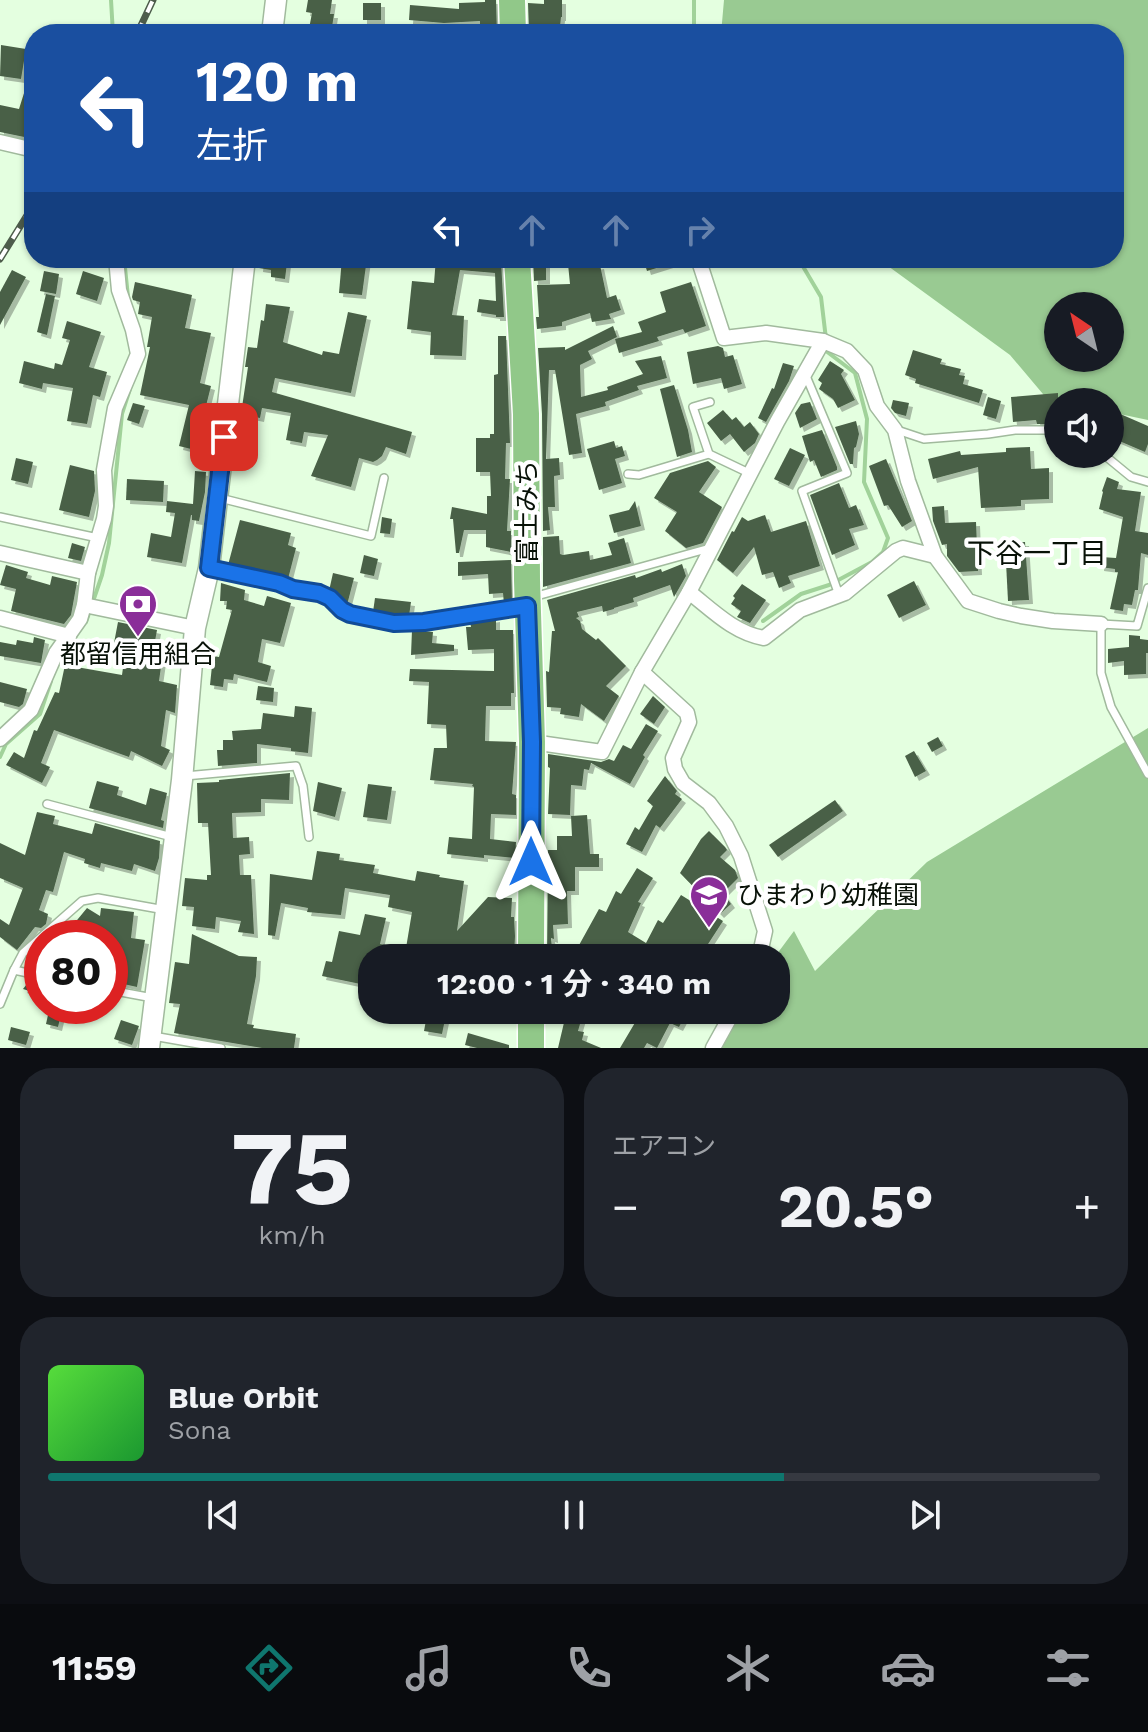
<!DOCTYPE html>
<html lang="ja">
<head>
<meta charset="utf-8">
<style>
	:root { --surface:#171b24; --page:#20242c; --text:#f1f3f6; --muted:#9ea1a6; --line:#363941; --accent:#0f766e }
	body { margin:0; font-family:"Work Sans","Noto Sans JP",sans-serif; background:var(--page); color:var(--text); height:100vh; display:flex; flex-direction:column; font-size:30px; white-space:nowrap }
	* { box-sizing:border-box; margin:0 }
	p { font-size:26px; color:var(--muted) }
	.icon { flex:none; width:44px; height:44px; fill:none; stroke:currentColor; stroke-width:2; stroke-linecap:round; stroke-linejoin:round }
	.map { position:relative; height:1048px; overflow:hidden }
	.sheet { display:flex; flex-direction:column; gap:20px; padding:20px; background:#0d0f14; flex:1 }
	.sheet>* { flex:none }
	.hud { position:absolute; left:24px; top:24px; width:1100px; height:244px; border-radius:32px; box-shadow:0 2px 6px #0004; background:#1a4fa0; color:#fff; overflow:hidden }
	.needle { width:52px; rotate:325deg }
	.controls { position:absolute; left:1044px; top:292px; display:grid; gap:16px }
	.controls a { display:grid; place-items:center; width:80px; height:80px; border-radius:50%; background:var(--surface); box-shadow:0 2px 6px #0004; font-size:40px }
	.speed { position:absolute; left:24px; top:920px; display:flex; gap:16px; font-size:40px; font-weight:700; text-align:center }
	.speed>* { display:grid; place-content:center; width:104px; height:104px; border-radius:50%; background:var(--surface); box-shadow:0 2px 6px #0004; line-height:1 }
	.speed .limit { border:12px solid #d22; background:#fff; color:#111 }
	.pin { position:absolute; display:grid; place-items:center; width:68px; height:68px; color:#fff; margin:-34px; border-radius:16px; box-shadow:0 4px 12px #0006 }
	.me { position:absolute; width:88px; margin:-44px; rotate:0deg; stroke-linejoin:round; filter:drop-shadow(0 0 6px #0008) }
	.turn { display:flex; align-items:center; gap:28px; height:168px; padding:0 40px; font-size:36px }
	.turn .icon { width:104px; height:104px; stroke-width:2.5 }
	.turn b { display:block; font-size:56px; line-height:68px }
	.lanes { display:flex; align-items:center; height:76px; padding:0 40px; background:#0003; justify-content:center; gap:40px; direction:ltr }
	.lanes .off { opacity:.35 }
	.big { font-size:60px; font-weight:700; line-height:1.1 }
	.sheet .widget { flex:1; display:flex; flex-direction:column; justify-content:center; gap:12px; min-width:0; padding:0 28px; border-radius:32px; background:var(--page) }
	.sheet .dial { align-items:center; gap:0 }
	.dial b { font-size:104px; line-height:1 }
	.song { display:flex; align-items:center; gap:24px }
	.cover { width:96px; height:96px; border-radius:12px; background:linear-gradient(135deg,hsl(110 70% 55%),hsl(130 70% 35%)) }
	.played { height:8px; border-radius:4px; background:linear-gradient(90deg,var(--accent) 70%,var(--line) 70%) }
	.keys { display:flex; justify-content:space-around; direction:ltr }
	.heat { display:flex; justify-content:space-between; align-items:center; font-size:44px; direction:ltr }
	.sheet .tiles { flex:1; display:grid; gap:20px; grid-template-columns:1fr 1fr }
	.widget:last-child { grid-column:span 2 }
	.trip { position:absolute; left:358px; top:944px; width:432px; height:80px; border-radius:32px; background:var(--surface); box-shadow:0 2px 6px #0004; font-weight:700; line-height:80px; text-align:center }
	.tabs { display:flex; height:128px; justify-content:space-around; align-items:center; background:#090b0e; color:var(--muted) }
	.tabs .icon { width:56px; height:56px }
	.tabs .current { color:var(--accent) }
	.tabs b { font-size:36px; color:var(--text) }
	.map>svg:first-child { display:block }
	.forest { fill:#99ca92; fill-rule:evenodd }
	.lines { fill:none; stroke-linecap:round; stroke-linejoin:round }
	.stream { stroke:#a1d29a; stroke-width:4 }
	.building { fill:#4a6047; filter:url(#shadow) }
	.lane-casing { stroke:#a1ba9d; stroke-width:10 }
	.street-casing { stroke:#a1ba9d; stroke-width:17 }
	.secondary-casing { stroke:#a1ba9d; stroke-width:23 }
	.highway-casing { stroke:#fff; stroke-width:29 }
	.lane { stroke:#fff; stroke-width:7 }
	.street { stroke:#fff; stroke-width:14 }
	.secondary { stroke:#fff; stroke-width:20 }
	.highway { stroke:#91c889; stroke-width:26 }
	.rail-casing { stroke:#4e5d4c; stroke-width:7 }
	.rail { stroke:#fff; stroke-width:4; stroke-dasharray:12; stroke-linecap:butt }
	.route-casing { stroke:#114b97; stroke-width:20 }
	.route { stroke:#1a73e8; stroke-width:14 }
	.labels { text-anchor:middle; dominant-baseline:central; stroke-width:8; stroke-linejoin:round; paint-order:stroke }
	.street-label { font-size:26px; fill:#081107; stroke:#fff }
	.poi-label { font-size:26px; fill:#081107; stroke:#fff }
	.neighbourhood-label { font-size:28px; fill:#081107; stroke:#fff }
</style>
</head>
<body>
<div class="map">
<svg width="1148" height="1048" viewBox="0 0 1148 1048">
	<defs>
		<filter id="shadow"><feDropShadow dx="4" dy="4" stdDeviation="0" flood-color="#0004"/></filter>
	</defs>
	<rect width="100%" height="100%" fill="#e4ffe0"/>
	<!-- forest -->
	<g class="forest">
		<path d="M724,0H1148V420L1110,412V402H1058L1048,400L1010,355L877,258H1114V34H721ZM1058,306H1110V358H1058Z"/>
		<path d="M1148,728V1048H715L735,1010H776V958H774L794,931L815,971L927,862Z"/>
	</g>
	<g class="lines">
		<!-- stream -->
		<g class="stream">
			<path d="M111,0L113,34"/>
			<path d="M694,0V25L696,34"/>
			<path d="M124,258L128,297"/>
			<path d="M798,258L821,297L826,339"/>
			<path d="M763,621L801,594L829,585L872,562L883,552L888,538L864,482L867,419L855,373L826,351V347"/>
			<path d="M86,622L102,575L109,543L122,414L130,389"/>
			<path d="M59,662L69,646"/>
			<path d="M0,757L6,744L40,714L51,681"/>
		</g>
	</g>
	<!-- building -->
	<g class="building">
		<path d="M308,0H332L330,14H334L331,34H308L312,13L306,12Z"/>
		<path d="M485,0H496L497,34H480V21L444,23L409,20L410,5L459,9V3L485,2Z"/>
		<path d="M544,0H562V17H561L560,27H553V34H529L528,3L544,4Z"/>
		<rect x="363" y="3" width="18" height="17"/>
		<path d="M1,45L26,49L21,79L0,76Z"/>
		<path d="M25,90L34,93V139L0,132V105L19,109Z"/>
		<path d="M260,258H281L280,262L287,263L285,279L271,277V270L259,268Z"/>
		<path d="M342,258H367L362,295L339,293Z"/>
		<path d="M436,258L501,260L504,317H496V315L477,312L479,299L496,301L495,273L460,270L452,315L464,316L462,356L430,355L431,332L407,329L412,281L434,283Z"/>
		<path d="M643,258H679V261L647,271Z"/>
		<path d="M533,259H546V280L534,281Z"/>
		<path d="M590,262L591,267L600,265L607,298L616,295L621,310L609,314L611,319L592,322L590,313L562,322V326L537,329L536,317H539L537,285L570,284L568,264Z"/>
		<path d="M12,270L26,277L0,325V292Z"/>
		<path d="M44,271L59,274L56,294L40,291Z"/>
		<path d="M83,271L104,278L97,301L76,294Z"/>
		<path d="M135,282L192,295L185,328L211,333L200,383L211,386L195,450L179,446L189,405L140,395L150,347H147L152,317L138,314L140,302L133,300L132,297Z"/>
		<path d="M691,282L706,326L685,333L683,329L657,337L659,341L619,353L615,339L642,332L638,322L666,312L660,292Z"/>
		<path d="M46,294L55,296L47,335L37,332Z"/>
		<path d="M266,304L290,307L283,342L322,355L323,351L339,354L348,312L367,316L351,393L275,378L272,392L412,432L406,454L386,447L382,456L377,460L373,462L359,458L351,487L311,476L328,435L304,432L302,443L286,440L291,413L262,408L260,418L241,414L248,367H245L248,347L257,348L261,320L264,321Z"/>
		<path d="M67,321L101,332L89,367L107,372L100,397L93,395L87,424L67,421L73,388L43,383L42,389L19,383L24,361L54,369L55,363L62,365L70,340L62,338Z"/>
		<path d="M613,326L617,337L588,351L592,359L580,365L581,397L608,390L607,387L643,374L635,361L661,356L667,378L637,386L639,390L605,402L606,406L576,414L582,453L569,455L555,370H549L546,459L559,458L560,475L554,476L555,507H548L550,530L543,531L542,414L538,348L565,347V350Z"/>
		<path d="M498,336H506L510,443H506L505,479H510L507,531H511V552L486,547V530H464L459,553H456L453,519H450L452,507L487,514V496H491L490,472H476V438H490V434H494V375L498,374Z"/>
		<path d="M718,346L723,348L725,357L733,355L742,384L724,389L721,378L693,384L687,352Z"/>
		<path d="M913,350L942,359L940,364L961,369L959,375L965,376L963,384L983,390L979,403L915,383L916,379L905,375Z"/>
		<path d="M830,361L844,370L841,374L855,400L838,408L833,399L819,389L822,383L818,380Z"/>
		<path d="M783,363L794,366L789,381L766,422L758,418L772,388L774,389Z"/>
		<path d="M674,385L688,430L692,452L677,457L660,389Z"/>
		<path d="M1058,393V410H1054L1055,424H1037L1036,420L1013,422L1011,397Z"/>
		<path d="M988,397L1001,401L996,419L983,415Z"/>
		<path d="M893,400L909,403L906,416L895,413L891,408Z"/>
		<path d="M810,402L817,419L800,428L795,413L801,404Z"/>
		<path d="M133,403L145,406L139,424L127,420Z"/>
		<path d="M723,410L732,420L736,417L744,427L750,422L759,434L755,443L744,452L730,434L721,441L707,423Z"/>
		<path d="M1118,413L1148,426V444L1145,452L1110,437V432Z"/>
		<path d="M856,421L859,434L856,447L854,448L853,464H850L835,427Z"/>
		<path d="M822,430L837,467V470L821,477L814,460L810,462L802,436Z"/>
		<path d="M614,441L616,448L622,446L625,456L615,459L622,483L599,490L587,449Z"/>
		<path d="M1030,447L1031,469L1049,468V499L1021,500V506L981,508L978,467L933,479L928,459L960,451L961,455L1006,452V448Z"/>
		<path d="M790,448L805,455L789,486L774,479Z"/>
		<path d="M16,458L33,462L28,484L11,480Z"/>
		<path d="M886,459L912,521L902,527L888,505L884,506L869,466Z"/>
		<path d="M708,461L716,467L699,492L722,507L703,543L686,548L665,531L677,512L654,498L670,473Z"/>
		<path d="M70,465L94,471L95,491L89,517L59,510Z"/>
		<path d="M195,471L206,472L205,492L199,521L192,520V515H191L182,563L147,557L151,533L171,537L175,513L166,512L167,501L193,504Z"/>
		<path d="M1107,477L1119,482L1117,489L1141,492L1135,531L1148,533V555L1141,553L1138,590H1135L1132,605L1124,604L1123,611L1110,609L1118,572H1115V569L1100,567L1101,557L1116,558L1123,517L1099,509L1103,492L1102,491Z"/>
		<path d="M127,479L164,481L163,502L126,500Z"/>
		<path d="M839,483L849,508L856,505L864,525L849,529L855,545L832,555L810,495Z"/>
		<path d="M635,501L641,526L614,533L609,515L629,510Z"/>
		<path d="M944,506L945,523L976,522L978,571L959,572L947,556V544L942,545L933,521L932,507Z"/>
		<path d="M765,515L771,532L806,521L820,566L788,576L791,583L779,588L773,572L762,575L754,547L733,573L717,560L732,531L734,532L742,517L748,521Z"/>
		<path d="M382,517L392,519L390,534L380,533Z"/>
		<path d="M240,520L291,533L288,545L296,548L288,579L228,565Z"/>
		<path d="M559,536L560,554L563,555L589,551L590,560L612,555L608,543L624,538L631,563L543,587V537Z"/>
		<path d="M1025,542L1029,600L1008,601L1005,543Z"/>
		<path d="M72,543L85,547L81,561L68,558Z"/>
		<path d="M364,555L378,559L374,576L360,573Z"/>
		<path d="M511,560L512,602L504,604L503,593L489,594L488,574L458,576V562Z"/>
		<path d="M682,564L686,576L674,597L670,585L633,598L634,602L614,608V609L603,612L602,606L577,612L579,617L576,618L580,621L582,629L596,640L598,638L626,666L606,686L619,696L604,721L581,704L579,717L560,714L561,708L547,707L546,671L549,672L552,631H555L547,600L635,575L636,578L661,569L662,572Z"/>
		<path d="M6,565L28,572L26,578L50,585L52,576L77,582L71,615L64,624L11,611L16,589L0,585Z"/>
		<path d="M333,573L354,578L347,605L334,593L329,591Z"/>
		<path d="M914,581L926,605L899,618L887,595Z"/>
		<path d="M221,583L245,590L244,600L264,606L267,596L291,603L280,643L262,639L258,662L271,666L267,682L234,674L233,680L224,679L223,687L210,685L213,656L219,657L232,610L226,609L227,601H220Z"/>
		<path d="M742,584L766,600L750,623L737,617L741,611L731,604L735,598L733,596Z"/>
		<path d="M375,598L411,602L409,616L373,612Z"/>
		<path d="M496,618V630H513L514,693H511V706H486L485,741L516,742L512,794L516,795V815L491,814L490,839L516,842L515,858L484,855V858L447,854L449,837L472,839L474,787L472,786L473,784L430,780L434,748H447L446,725L427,724L429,682L409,681L410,669L494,671V649L468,650L466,627H471L470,622Z"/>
		<path d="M118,622L157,630L152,658L162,660L159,681L177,685L175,713L166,710L161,746L170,750L162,766L131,751L129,757L54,730L41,763L50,767L42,783L6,765L14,752L24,758L34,730L37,731L55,692L59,693L65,665L122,675L126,646L114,643Z"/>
		<path d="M412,630L433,632L432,643L454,645V651L411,655Z"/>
		<path d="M1129,635L1140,636V639L1148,640V653H1146V674L1124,675V661L1108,663V649L1129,647Z"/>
		<path d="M34,637L45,640L41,663L0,656V642L16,645L17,640L33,643Z"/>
		<path d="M0,682L27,689L23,704L19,707L0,702Z"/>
		<path d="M258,686L274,688L273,702L256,700Z"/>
		<path d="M653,696L665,707L654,724L640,714Z"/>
		<path d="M295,706L312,708L308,753L291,751V748L257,744V763L218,766L217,750H223V740H233L232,731L261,729L263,713L294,717Z"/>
		<path d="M646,724L658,731L643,755L645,757L630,784L591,763L589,770L584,769L582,786L571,785L570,815L548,814L550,768L548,767V754L601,762L609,759L614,761L623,745L631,749Z"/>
		<path d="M938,737L943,746L932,752L927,743Z"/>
		<path d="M914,751L926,771L915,777L905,756Z"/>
		<path d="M290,773L289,800L261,799V812L232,813L233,838L249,837L250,854L239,855L240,875H251L254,934L238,932L241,921L216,917L215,929L192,926L194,907L182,906L185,878L207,880V875H211L208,823H198L197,783L219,782V780Z"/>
		<path d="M665,776L677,791L675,794L682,799L660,828L656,825L642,852L626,844L635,827L639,830L653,806L647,801Z"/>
		<path d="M97,781L119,787L117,795L146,805L150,788L167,793L161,820L164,821L163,828L89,808Z"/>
		<path d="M318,782L342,788L335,817L313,811Z"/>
		<path d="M368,784L392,787L387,820L363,817Z"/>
		<path d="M835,800L843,811L778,857L769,845Z"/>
		<path d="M37,812L55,816L53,824L92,834L95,823L160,841L159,858L155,871L134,864L132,871L101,863L100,868L84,863L85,859L64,852L53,892L46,890L39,910L48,914L46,924L41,928L35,927L17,950L0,937V919L9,925L23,888L0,878V843L25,855Z"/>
		<path d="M587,815L590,854H599V867H575V891H567L568,924L553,925L554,939L551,938L553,958H547L548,850H557V836H572L571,816Z"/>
		<path d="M709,831L725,847L727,850L720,857L735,870L738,878L723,893L731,904L720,914L680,873L701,839Z"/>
		<path d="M317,851L340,854L339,860L375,865L373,873L415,881L417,871L440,875L439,877L464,881L457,931L488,897L512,898L511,917H514L515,936L514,958H483L484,954L455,950L453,958H372L370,986L322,976L326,961L332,962L339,931L360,935L365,914L386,918L380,944L406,948L412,912L388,907L390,895L345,888L341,915L307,912L308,908L281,903L275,936L268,935L270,874L312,880Z"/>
		<path d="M637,868L653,878L638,902L641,903L628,932L646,943L658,920L663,923L681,895L723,921L699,958H632L610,946L604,958H602L578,947L599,909L606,912L616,891L621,894Z"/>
		<path d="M87,908L100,916L101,908L134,912L131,938L145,940L137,987L110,981V938H57L65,924L68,922L73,925Z"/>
		<path d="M192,934L239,956L257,957L256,976L247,1024L254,1025L253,1028L296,1034L294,1048H262L174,1033L180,1004L169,1003L175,962L189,964Z"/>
		<path d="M30,980L42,982V995L23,989Z"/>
		<path d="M50,1006H63L58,1027L46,1024Z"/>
		<path d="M428,1010H447L442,1034L424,1031Z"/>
		<path d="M567,1010H584L578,1031L584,1032L582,1040L601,1048H558Z"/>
		<path d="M614,1010H639L653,1018L658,1010H688L679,1027L670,1023L657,1048L647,1043L644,1048H620L636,1021Z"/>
		<path d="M121,1020L139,1026L132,1045L114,1039Z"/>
		<path d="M11,1027L30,1032L26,1045L8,1040Z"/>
		<path d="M468,1033L509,1045V1048H477L465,1045Z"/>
	</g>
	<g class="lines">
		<!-- lane casing -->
		<g class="lane-casing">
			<g id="lane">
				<path d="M806,376L847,473L802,491L839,595"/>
				<path d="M710,402L693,407L709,454L751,474"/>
				<path d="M897,430L924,439L988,434L1015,430H1058"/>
				<path d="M1103,454L1131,477L1148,482"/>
				<path d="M628,474L639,475L709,454"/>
				<path d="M220,498L371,536L384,478"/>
				<path d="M0,517L98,538"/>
				<path d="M211,568L319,593C320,594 329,598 330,598C337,603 341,611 350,614C400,633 470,615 523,607"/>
				<path d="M1148,588L1137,626L1101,624V673L1111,707L1148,774"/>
				<path d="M533,597L710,548"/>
				<path d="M185,776L296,766L303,786L309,837"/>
				<path d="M47,804L172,837"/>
				<path d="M14,970L23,953L82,901L98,898L165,910"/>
				<path d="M110,990L153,998"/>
				<path d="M0,1004L14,970L42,976"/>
				<path d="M704,1010L727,1021"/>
				<path d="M153,1036L221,1048"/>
			</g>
		</g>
		<!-- street casing -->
		<g class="street-casing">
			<g id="street">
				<path d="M0,142L34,150"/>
				<path d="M698,258L724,338L766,333L823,341L847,351L865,370L877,406L895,430L908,481L935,556L968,601L999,611L1021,616L1053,621L1101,624"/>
				<path d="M0,553L88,573"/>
				<path d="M689,592C712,610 734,633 764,638L800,610L845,593L896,551L903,548L935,556"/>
				<path d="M84,605L195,628"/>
				<path d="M0,618L69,636"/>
				<path d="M642,672L687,713L689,722L673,758L675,769L683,783L709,803L726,826L741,856L765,931L759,958"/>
				<path d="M0,739L31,710L56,653L80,619L84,605L88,573L104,519L106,506L104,470L115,408L138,354L133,330L119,290L116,258"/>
				<path d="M532,742L602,752L642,672L689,592L777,422L823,341"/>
				<path d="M713,1048L734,1010"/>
			</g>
		</g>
		<!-- secondary casing -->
		<g class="secondary-casing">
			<g id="secondary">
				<path d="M272,34L276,0"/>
				<path d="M149,1048L182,780L195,628L209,568L245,258"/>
			</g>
		</g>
		<!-- highway casing -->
		<g class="highway-casing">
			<g id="highway">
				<path d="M512,0L513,34"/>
				<path d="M517,258L526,414L527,580L532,742L531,958"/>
				<path d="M531,1010V1048"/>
			</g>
		</g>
		<!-- lane -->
		<use href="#lane" class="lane"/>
		<!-- street -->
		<use href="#street" class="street"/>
		<!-- secondary -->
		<use href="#secondary" class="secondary"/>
		<!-- highway -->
		<use href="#highway" class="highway"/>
		<!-- rail casing -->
		<g class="rail-casing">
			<g id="rail">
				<path d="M137,34L153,0"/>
				<path d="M0,259L34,204"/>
			</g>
		</g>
		<!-- rail -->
		<use href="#rail" class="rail"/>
	</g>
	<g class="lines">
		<!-- route casing -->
		<g class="route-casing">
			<path id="route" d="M224,437L209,568L279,583L293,589L319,593L330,598L342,610L350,614L394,623L424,622L527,606L532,742L531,862"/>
		</g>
		<!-- route -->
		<use href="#route" class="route"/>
	</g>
	<!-- icons -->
	<defs>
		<g id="bank-pin" transform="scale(2)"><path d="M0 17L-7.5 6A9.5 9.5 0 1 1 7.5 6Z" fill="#8a2e99" stroke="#fff"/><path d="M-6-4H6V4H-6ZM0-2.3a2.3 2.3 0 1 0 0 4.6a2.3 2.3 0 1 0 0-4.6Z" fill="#fff"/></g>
		<g id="school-pin" transform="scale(2)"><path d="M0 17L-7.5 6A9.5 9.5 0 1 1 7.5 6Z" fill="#8a2e99" stroke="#fff"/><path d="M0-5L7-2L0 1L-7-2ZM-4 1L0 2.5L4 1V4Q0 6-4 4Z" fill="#fff"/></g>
	</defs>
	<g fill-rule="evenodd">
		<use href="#bank-pin" x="138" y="604"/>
		<use href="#school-pin" x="709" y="895"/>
	</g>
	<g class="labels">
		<!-- street labels -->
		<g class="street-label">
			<text transform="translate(527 512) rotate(-90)">富士みち</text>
		</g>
		<!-- poi labels -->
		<g class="poi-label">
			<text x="138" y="654">都留信用組合</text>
			<text x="737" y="895" text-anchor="start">ひまわり幼稚園</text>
		</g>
		<!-- neighbourhood labels -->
		<g class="neighbourhood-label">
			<text x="1037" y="553">下谷一丁目</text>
		</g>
	</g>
</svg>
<div class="controls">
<a><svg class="needle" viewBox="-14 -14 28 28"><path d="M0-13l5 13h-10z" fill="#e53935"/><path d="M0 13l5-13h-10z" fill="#9ea1a6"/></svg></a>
<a><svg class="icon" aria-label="sound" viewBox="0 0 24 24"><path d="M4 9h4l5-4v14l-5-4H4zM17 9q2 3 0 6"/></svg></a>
</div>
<div class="speed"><div class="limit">80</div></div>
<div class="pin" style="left:224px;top:437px;background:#d93025"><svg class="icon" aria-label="arrive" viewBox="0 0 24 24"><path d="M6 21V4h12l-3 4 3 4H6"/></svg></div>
<svg class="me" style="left:531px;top:862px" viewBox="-20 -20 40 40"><path d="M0-17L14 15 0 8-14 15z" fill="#1a73e8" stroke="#fff" stroke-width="4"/></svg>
<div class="trip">12:00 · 1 分 · 340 m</div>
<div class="hud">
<div class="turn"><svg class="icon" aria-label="left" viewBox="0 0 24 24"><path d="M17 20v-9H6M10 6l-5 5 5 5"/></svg><div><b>120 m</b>左折</div></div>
<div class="lanes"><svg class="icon" aria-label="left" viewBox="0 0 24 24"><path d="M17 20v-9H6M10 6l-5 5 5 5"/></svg><svg class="icon off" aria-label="ahead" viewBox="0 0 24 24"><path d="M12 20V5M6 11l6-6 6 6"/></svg><svg class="icon off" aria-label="ahead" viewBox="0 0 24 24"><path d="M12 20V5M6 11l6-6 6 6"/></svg><svg class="icon off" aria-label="right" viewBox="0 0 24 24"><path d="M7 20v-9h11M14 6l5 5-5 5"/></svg></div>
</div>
</div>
<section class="sheet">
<div class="tiles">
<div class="widget dial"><b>75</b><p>km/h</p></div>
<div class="widget"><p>エアコン</p>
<div class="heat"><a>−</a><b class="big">20.5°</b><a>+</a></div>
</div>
<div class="widget">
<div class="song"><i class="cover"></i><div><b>Blue Orbit</b><p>Sona</p></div></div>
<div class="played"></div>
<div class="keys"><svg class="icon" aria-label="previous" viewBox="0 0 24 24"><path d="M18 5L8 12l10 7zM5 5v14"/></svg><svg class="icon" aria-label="pause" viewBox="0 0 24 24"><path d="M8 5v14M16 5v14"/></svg><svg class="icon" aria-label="next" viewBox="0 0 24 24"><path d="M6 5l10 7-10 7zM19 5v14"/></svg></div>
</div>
</div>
</section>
<nav class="tabs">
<b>11:59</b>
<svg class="icon current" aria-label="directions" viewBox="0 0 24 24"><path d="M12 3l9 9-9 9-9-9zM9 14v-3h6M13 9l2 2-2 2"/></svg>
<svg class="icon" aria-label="music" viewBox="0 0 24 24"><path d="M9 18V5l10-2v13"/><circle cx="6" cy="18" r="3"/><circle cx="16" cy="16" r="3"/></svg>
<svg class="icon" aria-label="phone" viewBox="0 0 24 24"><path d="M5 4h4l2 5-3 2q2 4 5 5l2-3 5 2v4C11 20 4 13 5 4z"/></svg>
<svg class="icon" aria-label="climate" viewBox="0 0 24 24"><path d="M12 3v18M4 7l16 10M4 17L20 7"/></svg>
<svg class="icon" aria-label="car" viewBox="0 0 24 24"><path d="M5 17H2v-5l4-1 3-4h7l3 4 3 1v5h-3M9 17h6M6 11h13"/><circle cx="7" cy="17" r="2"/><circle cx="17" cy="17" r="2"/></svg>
<svg class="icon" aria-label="filters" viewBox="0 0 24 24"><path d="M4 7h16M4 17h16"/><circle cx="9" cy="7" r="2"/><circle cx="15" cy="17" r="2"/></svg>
</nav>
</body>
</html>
